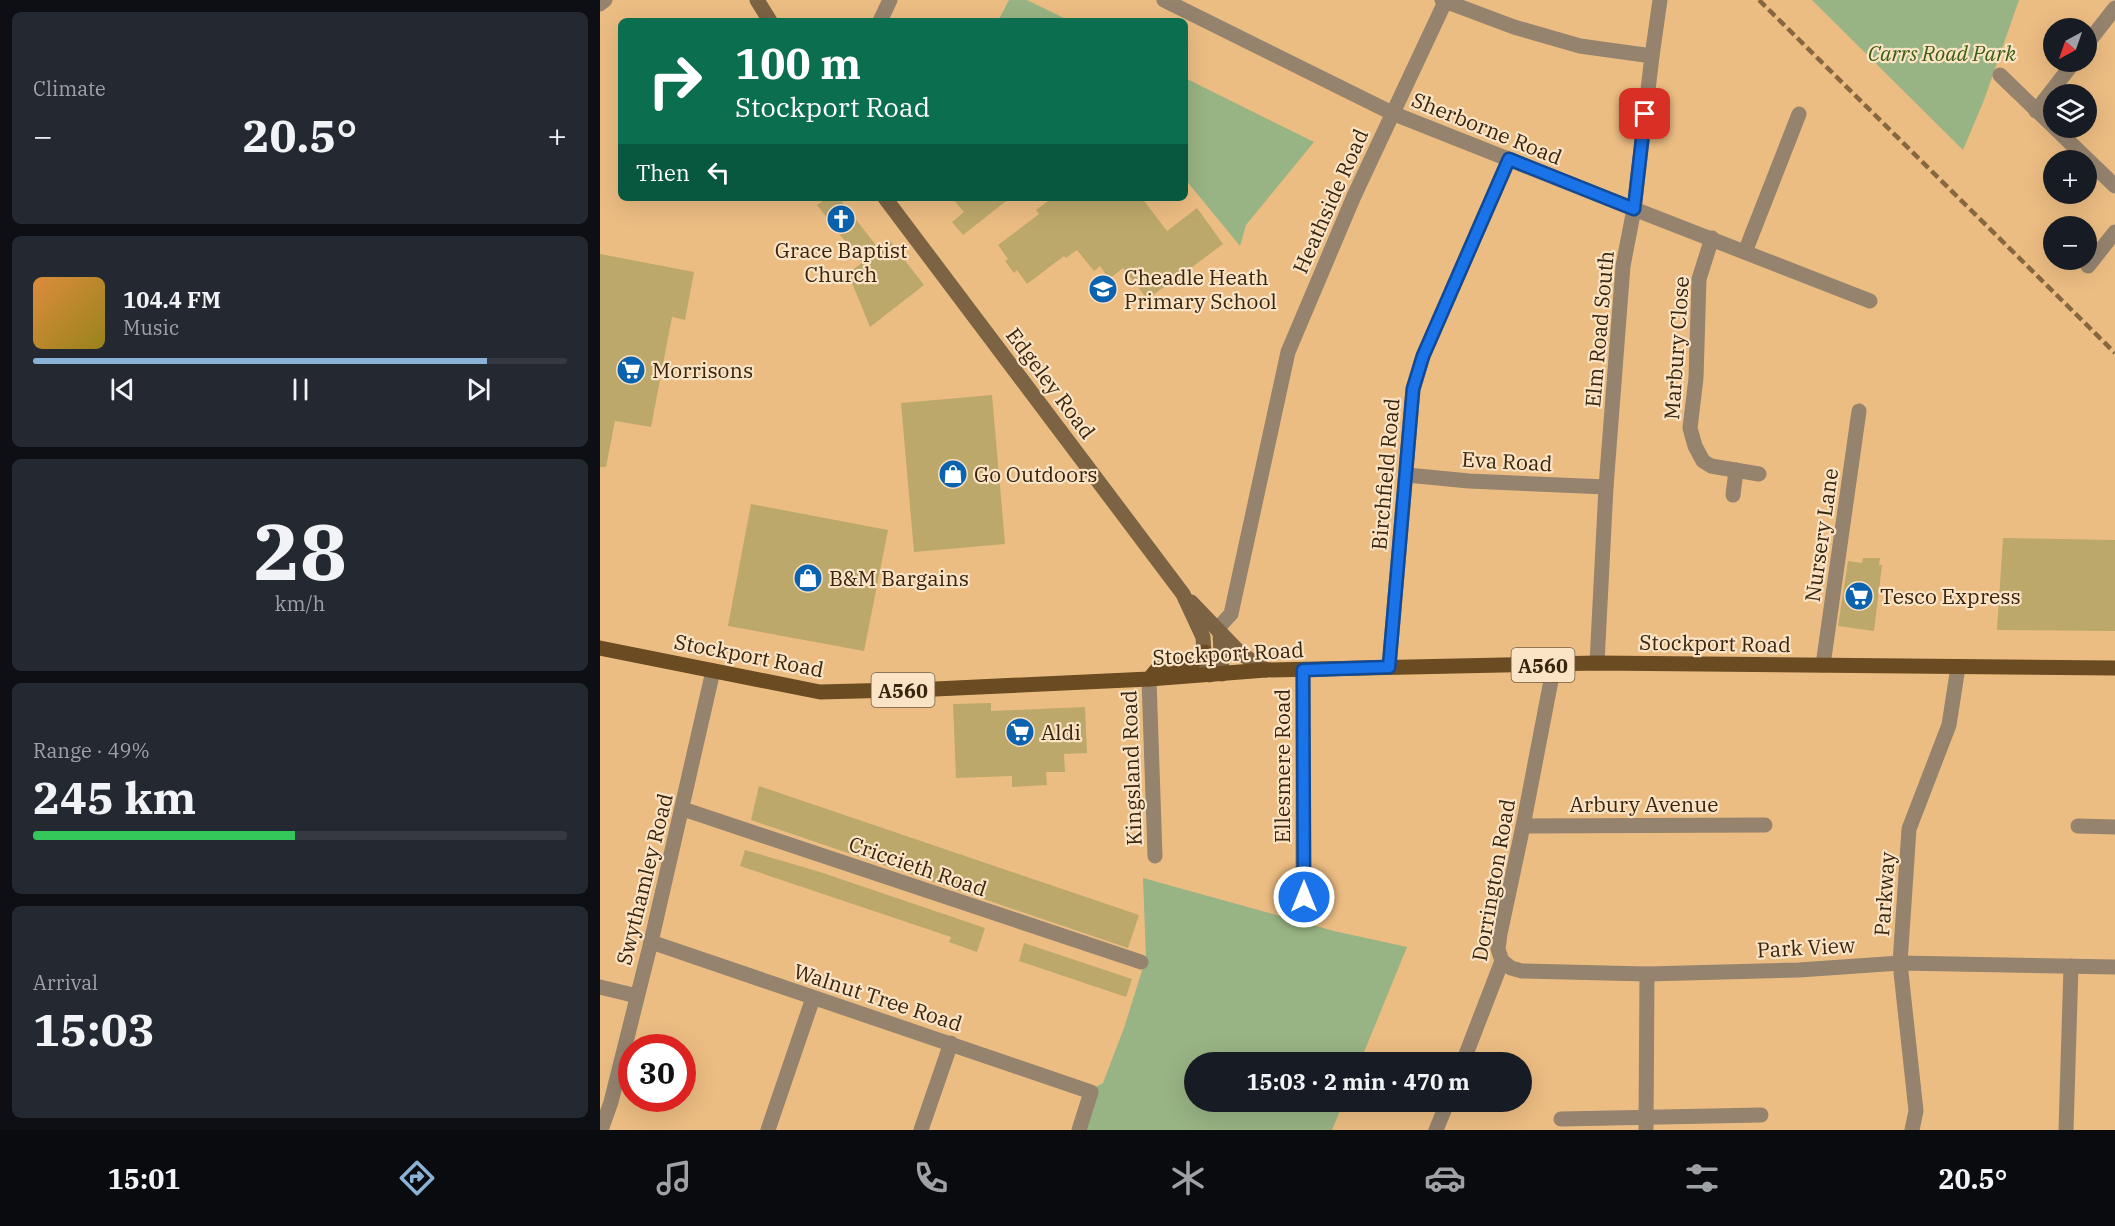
<!DOCTYPE html>
<html lang="en">
<head>
<meta charset="utf-8">
<style>
	:root { --surface:#171b24; --page:#242831; --text:#f1f3f6; --muted:#9ea1a6; --line:#363941; --accent:#8ab2d6 }
	body { margin:0; font-family:"IBM Plex Serif",serif; background:var(--page); color:var(--text); height:100vh; display:flex; flex-direction:column; font-size:22px; white-space:nowrap }
	* { box-sizing:border-box; margin:0 }
	p { font-size:20px; color:var(--muted) }
	.icon { flex:none; width:33px; height:33px; fill:none; stroke:currentColor; stroke-width:2; stroke-linecap:round; stroke-linejoin:round }
	.map { position:relative; flex:1; overflow:hidden }
	.details { display:flex; flex-direction:column; gap:12px; padding:12px; background:#0d0f14; width:600px }
	.details>* { flex:none }
	.banner { position:absolute; left:18px; top:18px; width:570px; height:183px; border-radius:9px; box-shadow:0 6px 24px #0002; background:#0b6e4f; color:#fff; overflow:hidden }
	.needle { width:39px; rotate:220deg }
	.controls { position:absolute; left:1443px; top:18px; display:grid; gap:12px }
	.controls a { display:grid; place-items:center; width:54px; height:54px; border-radius:50%; background:var(--surface); box-shadow:0 6px 24px #0002; font-size:30px }
	.speed { position:absolute; left:18px; top:1034px; display:flex; gap:12px; font-size:30px; font-weight:700; text-align:center }
	.speed>* { display:grid; place-content:center; width:78px; height:78px; border-radius:50%; background:var(--surface); box-shadow:0 6px 24px #0002; line-height:1 }
	.speed .limit { border:9px solid #d22; background:#fff; color:#111 }
	.pin { position:absolute; display:grid; place-items:center; width:51px; height:51px; color:#fff; margin:-26px; border-radius:12px; box-shadow:0 3px 9px #0006 }
	.me { position:absolute; width:66px; margin:-33px; rotate:0deg; stroke-linejoin:round; filter:drop-shadow(0 0 4px #0008) }
	.turn { display:flex; align-items:center; gap:21px; height:126px; padding:0 18px; font-size:27px }
	.turn .icon { width:78px; height:78px; stroke-width:2.5 }
	.turn b { display:block; font-size:42px; line-height:51px }
	.then { display:flex; align-items:center; height:57px; padding:0 18px; background:#0003; gap:12px; font-size:22px }
	.big { font-size:45px; font-weight:700; line-height:1.1 }
	.details .widget { flex:1; display:flex; flex-direction:column; justify-content:center; gap:9px; min-width:0; padding:0 21px; border-radius:9px; background:var(--page) }
	.details .dial { align-items:center; gap:0 }
	.dial b { font-size:78px; line-height:1 }
	.song { display:flex; align-items:center; gap:18px }
	.cover { width:72px; height:72px; border-radius:9px; background:linear-gradient(135deg,hsl(30 70% 55%),hsl(50 70% 35%)) }
	.played { height:6px; border-radius:3px; background:linear-gradient(90deg,var(--accent) 85%,var(--line) 85%) }
	.keys { display:flex; justify-content:space-around; direction:ltr }
	.heat { display:flex; justify-content:space-between; align-items:center; font-size:33px; direction:ltr }
	.charge { height:9px; border-radius:4px; background:linear-gradient(90deg,#34c759 49%,var(--line) 0) }
	.trip { position:absolute; left:584px; top:1052px; width:348px; height:60px; border-radius:30px; background:var(--surface); box-shadow:0 6px 24px #0002; font-weight:700; line-height:60px; text-align:center }
	.tabs { display:flex; height:96px; justify-content:space-around; align-items:center; background:#090b0e; color:var(--muted) }
	.tabs .icon { width:42px; height:42px }
	.tabs .active { color:var(--accent) }
	.tabs b { font-size:27px; color:var(--text) }
	main { display:flex; flex:1; min-height:0 }
	.map>svg:first-child { display:block }
	.green { fill:#98b384 }
	.building { fill:#bca86b }
	.lines { fill:none; stroke-linecap:round; stroke-linejoin:round }
	.minor { stroke:#95836e; stroke-width:15 }
	.secondary { stroke:#7c6343; stroke-width:15 }
	.primary { stroke:#6a4b22; stroke-width:15 }
	.rail { stroke:#866740; stroke-width:4.5; stroke-dasharray:9 4.5; stroke-linecap:butt }
	.route-casing { stroke:#114b97; stroke-width:15 }
	.route { stroke:#1a73e8; stroke-width:10 }
	.labels { text-anchor:middle; dominant-baseline:central; stroke-width:4.5; stroke-linejoin:round; paint-order:stroke }
	.shield { fill:#fbe3c6; stroke:#725e44; stroke-width:1.5 }
	.shield-label { font-size:20px; font-weight:bold; fill:#37250d }
	.park-label { font-size:21px; font-style:italic; fill:#395e0f; stroke:#fbe3c6 }
	.street-label { font-size:21px; fill:#37250d; stroke:#fbe3c6 }
	.poi-label { font-size:21px; fill:#37250d; stroke:#fbe3c6; text-anchor:start }
</style>
</head>
<body>
<main>
<section class="details">
<div class="widget"><p>Climate</p>
<div class="heat"><a>−</a><b class="big">20.5°</b><a>+</a></div>
</div>
<div class="widget">
<div class="song"><i class="cover"></i><div><b>104.4 FM</b><p>Music</p></div></div>
<div class="played"></div>
<div class="keys"><svg class="icon" aria-label="previous" viewBox="0 0 24 24"><path d="M18 5L8 12l10 7zM5 5v14"/></svg><svg class="icon" aria-label="pause" viewBox="0 0 24 24"><path d="M8 5v14M16 5v14"/></svg><svg class="icon" aria-label="next" viewBox="0 0 24 24"><path d="M6 5l10 7-10 7zM19 5v14"/></svg></div>
</div>
<div class="widget dial"><b>28</b><p>km/h</p></div>
<div class="widget"><p>Range · 49%</p><b class="big">245 km</b><div class="charge"></div></div>
<div class="widget"><p>Arrival</p><b class="big">15:03</b></div>
</section>
<div class="map">
<svg width="1515" height="1130" viewBox="0 0 1515 1130">
	<rect width="100%" height="100%" fill="#ecbd83"/>
	<!-- green -->
	<g class="green">
		<path d="M409,0H427L470,21H398Z"/>
		<path d="M1212,0H1419L1384,100L1363,150Z"/>
		<path d="M585,78L714,142L646,225L640,246L585,179Z"/>
		<path d="M543,878L734,931L807,947L760,1062H594V1101H744L732,1130H482L492,1089L503,1083L524,1028L546,958Z"/>
	</g>
	<!-- building -->
	<g class="building">
		<path d="M227,198H239L279,249L290,241L324,285L270,327L248,273L262,263L217,205Z"/>
		<path d="M352,198H410L363,235L352,222L364,212Z"/>
		<path d="M452,198H542L567,231L597,208L623,244L591,268L593,272L576,285L573,281L547,299L523,268L509,279L500,266L494,271L477,250L466,258L464,256L427,284L417,270L414,273L405,261L408,259L398,245L439,214L436,210Z"/>
		<path d="M0,254L94,272L85,320L72,317L51,427L15,421L6,467H0Z"/>
		<path d="M392,395L405,544L314,552L301,403Z"/>
		<path d="M151,504L288,530L264,651L128,626Z"/>
		<path d="M1403,538L1515,540V631L1397,630Z"/>
		<path d="M1263,558H1280L1279,565H1282L1274,631L1238,626L1248,561L1262,563Z"/>
		<path d="M391,703V711L485,707L487,753L464,754L465,772H446L447,785L412,787V776L356,778L353,704Z"/>
		<path d="M159,786L539,915L528,948L151,820Z"/>
		<path d="M145,850L220,872L385,928L377,952L349,942L351,937L140,866Z"/>
		<path d="M424,943L532,979L526,997L419,961Z"/>
	</g>
	<g class="lines">
		<!-- minor -->
		<g class="minor">
			<path d="M564,0L792,113L1034,209L1270,301"/>
			<path d="M842,0L914,27L980,46L1052,56"/>
			<path d="M0,4L5,0"/>
			<path d="M280,21L290,0"/>
			<path d="M1486,45L1515,8"/>
			<path d="M1400,75L1515,186"/>
			<path d="M1436,111L1474,62"/>
			<path d="M1112,238L1099,279L1096,378L1090,428L1095,446L1103,461L1111,466L1159,474"/>
			<path d="M1145,252L1199,114"/>
			<path d="M1488,266L1515,232"/>
			<path d="M807,475L869,481L1006,487"/>
			<path d="M1133,495L1136,470"/>
			<path d="M617,629L631,614L688,352L754,196L845,2"/>
			<path d="M997,663L1006,487L1023,266L1034,209L1052,56L1060,0"/>
			<path d="M1223,665L1259,411"/>
			<path d="M789,667L813,389L823,356L909,159"/>
			<path d="M703,670V897"/>
			<path d="M549,679L555,856"/>
			<path d="M83,809L541,962"/>
			<path d="M923,826L1165,825"/>
			<path d="M1478,826L1515,827"/>
			<path d="M51,942L491,1092L479,1130"/>
			<path d="M902,961L911,968L922,971L1047,974L1199,970L1300,963L1515,967"/>
			<path d="M0,987L37,996"/>
			<path d="M863,1062L902,961L898,949L900,934L923,826L954,665"/>
			<path d="M961,1119L1161,1115"/>
			<path d="M1,1130L11,1102L51,942L113,671"/>
			<path d="M168,1130L213,998"/>
			<path d="M321,1130L351,1043"/>
			<path d="M836,1130L848,1101"/>
			<path d="M1046,1130L1047,974"/>
			<path d="M1312,1130L1316,1111L1300,963L1309,829L1349,725L1358,667"/>
			<path d="M1466,1130L1471,966"/>
		</g>
		<!-- secondary -->
		<g class="secondary">
			<path d="M157,0L170,21"/>
			<path d="M285,198L583,594L603,637L605,667L610,675"/>
			<path d="M591,602L640,653L666,670"/>
			<path d="M620,633L622,674"/>
		</g>
		<!-- primary -->
		<g class="primary">
			<path d="M0,648L220,692L335,689L549,679L666,670L997,663L1515,668"/>
			<path d="M549,679L559,667L592,663L605,652"/>
		</g>
		<!-- rail -->
		<path class="rail" d="M1159,0L1515,353"/>
	</g>
	<g class="lines">
		<!-- route casing -->
		<g class="route-casing">
			<path id="route" d="M704,897L703,670L789,667L813,389L823,356L909,159L1034,209L1045,114"/>
		</g>
		<!-- route -->
		<use href="#route" class="route"/>
	</g>
	<!-- icons -->
	<defs>
		<g id="church-disc" transform="scale(1.5)"><circle r="9.5" fill="#0b63b0" stroke="#fbe3c6"/><path d="M-1.2-6h2.4v3.5h3.3v2.4h-3.3V6h-2.4V-.1h-3.3v-2.4h3.3Z" fill="#fff"/></g>
		<g id="school-disc" transform="scale(1.5)"><circle r="9.5" fill="#0b63b0" stroke="#fbe3c6"/><path d="M0-5L7-2L0 1L-7-2ZM-4 1L0 2.5L4 1V4Q0 6-4 4Z" fill="#fff"/></g>
		<g id="supermarket-disc" transform="scale(1.5)"><circle r="9.5" fill="#0b63b0" stroke="#fbe3c6"/><path d="M-6-5.5h2.5l.6 2H6L4.5 2H-2.5L-4.4-4H-6ZM-1.5 3.2a1.3 1.3 0 1 0 .1 0ZM3 3.2a1.3 1.3 0 1 0 .1 0Z" fill="#fff"/></g>
		<g id="shop-disc" transform="scale(1.5)"><circle r="9.5" fill="#0b63b0" stroke="#fbe3c6"/><path d="M-5-2.5h2.3a2.7 3.5 0 0 1 5.4 0H5L5.5 6h-11ZM-1.5-2.5h3a1.5 2.3 0 0 0-3 0Z" fill="#fff"/></g>
	</defs>
	<g fill-rule="evenodd">
		<use href="#church-disc" x="241" y="219"/>
		<use href="#school-disc" x="503" y="289"/>
		<use href="#supermarket-disc" x="31" y="370"/>
		<use href="#shop-disc" x="353" y="474"/>
		<use href="#shop-disc" x="208" y="578"/>
		<use href="#supermarket-disc" x="1259" y="596"/>
		<use href="#supermarket-disc" x="420" y="732"/>
	</g>
	<g class="labels">
		<!-- shield labels -->
		<g class="shield">
			<rect x="911.5" y="648" width="63" height="34" rx="4.5"/>
			<rect x="271.5" y="673" width="63" height="34" rx="4.5"/>
		</g>
		<g class="shield-label">
			<text x="943" y="665">A560</text>
			<text x="303" y="690">A560</text>
		</g>
		<!-- park labels -->
		<g class="park-label">
			<text x="1342" y="53">Carrs Road Park</text>
		</g>
		<!-- street labels -->
		<g class="street-label">
			<text transform="translate(887 128) rotate(22)">Sherborne Road</text>
			<text transform="translate(730 201) rotate(-66)">Heathside Road</text>
			<text transform="translate(999 329) rotate(-85)">Elm Road South</text>
			<text transform="translate(1076 348) rotate(-86)">Marbury Close</text>
			<text transform="translate(451 383) rotate(53)">Edgeley Road</text>
			<text transform="translate(907 461) rotate(3)">Eva Road</text>
			<text transform="translate(785 474) rotate(-85)">Birchfield Road</text>
			<text transform="translate(1221 535) rotate(-82)">Nursery Lane</text>
			<text transform="translate(1115 643) rotate(1)">Stockport Road</text>
			<text transform="translate(628 653) rotate(-3)">Stockport Road</text>
			<text transform="translate(149 655) rotate(11)">Stockport Road</text>
			<text transform="translate(682 766) rotate(-90)">Ellesmere Road</text>
			<text transform="translate(531 768) rotate(-92)">Kingsland Road</text>
			<text x="1044" y="804">Arbury Avenue</text>
			<text transform="translate(318 866) rotate(19)">Criccieth Road</text>
			<text transform="translate(44 879) rotate(-76)">Swythamley Road</text>
			<text transform="translate(893 880) rotate(-80)">Dorrington Road</text>
			<text transform="translate(1284 894) rotate(-86)">Parkway</text>
			<text transform="translate(1206 947) rotate(-3)">Park View</text>
			<text transform="translate(278 997) rotate(18)">Walnut Tree Road</text>
		</g>
		<!-- poi labels -->
		<g class="poi-label">
			<text x="241" y="250" text-anchor="middle">Grace Baptist<tspan x="241" dy="24">Church</tspan></text>
			<text x="524" y="277">Cheadle Heath<tspan x="524" dy="24">Primary School</tspan></text>
			<text x="52" y="370">Morrisons</text>
			<text x="374" y="474">Go Outdoors</text>
			<text x="229" y="578">B&amp;M Bargains</text>
			<text x="1280" y="596">Tesco Express</text>
			<text x="441" y="732">Aldi</text>
		</g>
	</g>
</svg>
<div class="controls">
<a><svg class="needle" viewBox="-14 -14 28 28"><path d="M0-13l5 13h-10z" fill="#e53935"/><path d="M0 13l5-13h-10z" fill="#9ea1a6"/></svg></a>
<a><svg class="icon" aria-label="layers" viewBox="0 0 24 24"><path d="M12 4l9 5-9 5-9-5zM3 14l9 5 9-5"/></svg></a>
<a>+</a>
<a>−</a>
</div>
<div class="speed"><div class="limit">30</div></div>
<div class="pin" style="left:1045px;top:114px;background:#d93025"><svg class="icon" aria-label="arrive" viewBox="0 0 24 24"><path d="M6 21V4h12l-3 4 3 4H6"/></svg></div>
<svg class="me" style="left:704px;top:897px" viewBox="-20 -20 40 40"><circle r="17" fill="#1a73e8" stroke="#fff" stroke-width="3"/><path d="M0-11L8 9 0 5-8 9z" fill="#fff"/></svg>
<div class="trip">15:03 · 2 min · 470 m</div>
<div class="banner">
<div class="turn"><svg class="icon" aria-label="right" viewBox="0 0 24 24"><path d="M7 20v-9h11M14 6l5 5-5 5"/></svg><div><b>100 m</b>Stockport Road</div></div>
<div class="then">Then<svg class="icon" aria-label="left" viewBox="0 0 24 24"><path d="M17 20v-9H6M10 6l-5 5 5 5"/></svg></div>
</div>
</div>
</main>
<nav class="tabs">
<b>15:01</b>
<svg class="icon active" aria-label="directions" viewBox="0 0 24 24"><path d="M12 3l9 9-9 9-9-9zM9 14v-3h6M13 9l2 2-2 2"/></svg>
<svg class="icon" aria-label="music" viewBox="0 0 24 24"><path d="M9 18V5l10-2v13"/><circle cx="6" cy="18" r="3"/><circle cx="16" cy="16" r="3"/></svg>
<svg class="icon" aria-label="phone" viewBox="0 0 24 24"><path d="M5 4h4l2 5-3 2q2 4 5 5l2-3 5 2v4C11 20 4 13 5 4z"/></svg>
<svg class="icon" aria-label="climate" viewBox="0 0 24 24"><path d="M12 3v18M4 7l16 10M4 17L20 7"/></svg>
<svg class="icon" aria-label="car" viewBox="0 0 24 24"><path d="M5 17H2v-5l4-1 3-4h7l3 4 3 1v5h-3M9 17h6M6 11h13"/><circle cx="7" cy="17" r="2"/><circle cx="17" cy="17" r="2"/></svg>
<svg class="icon" aria-label="filters" viewBox="0 0 24 24"><path d="M4 7h16M4 17h16"/><circle cx="9" cy="7" r="2"/><circle cx="15" cy="17" r="2"/></svg>
<b>20.5°</b>
</nav>
</body>
</html>
